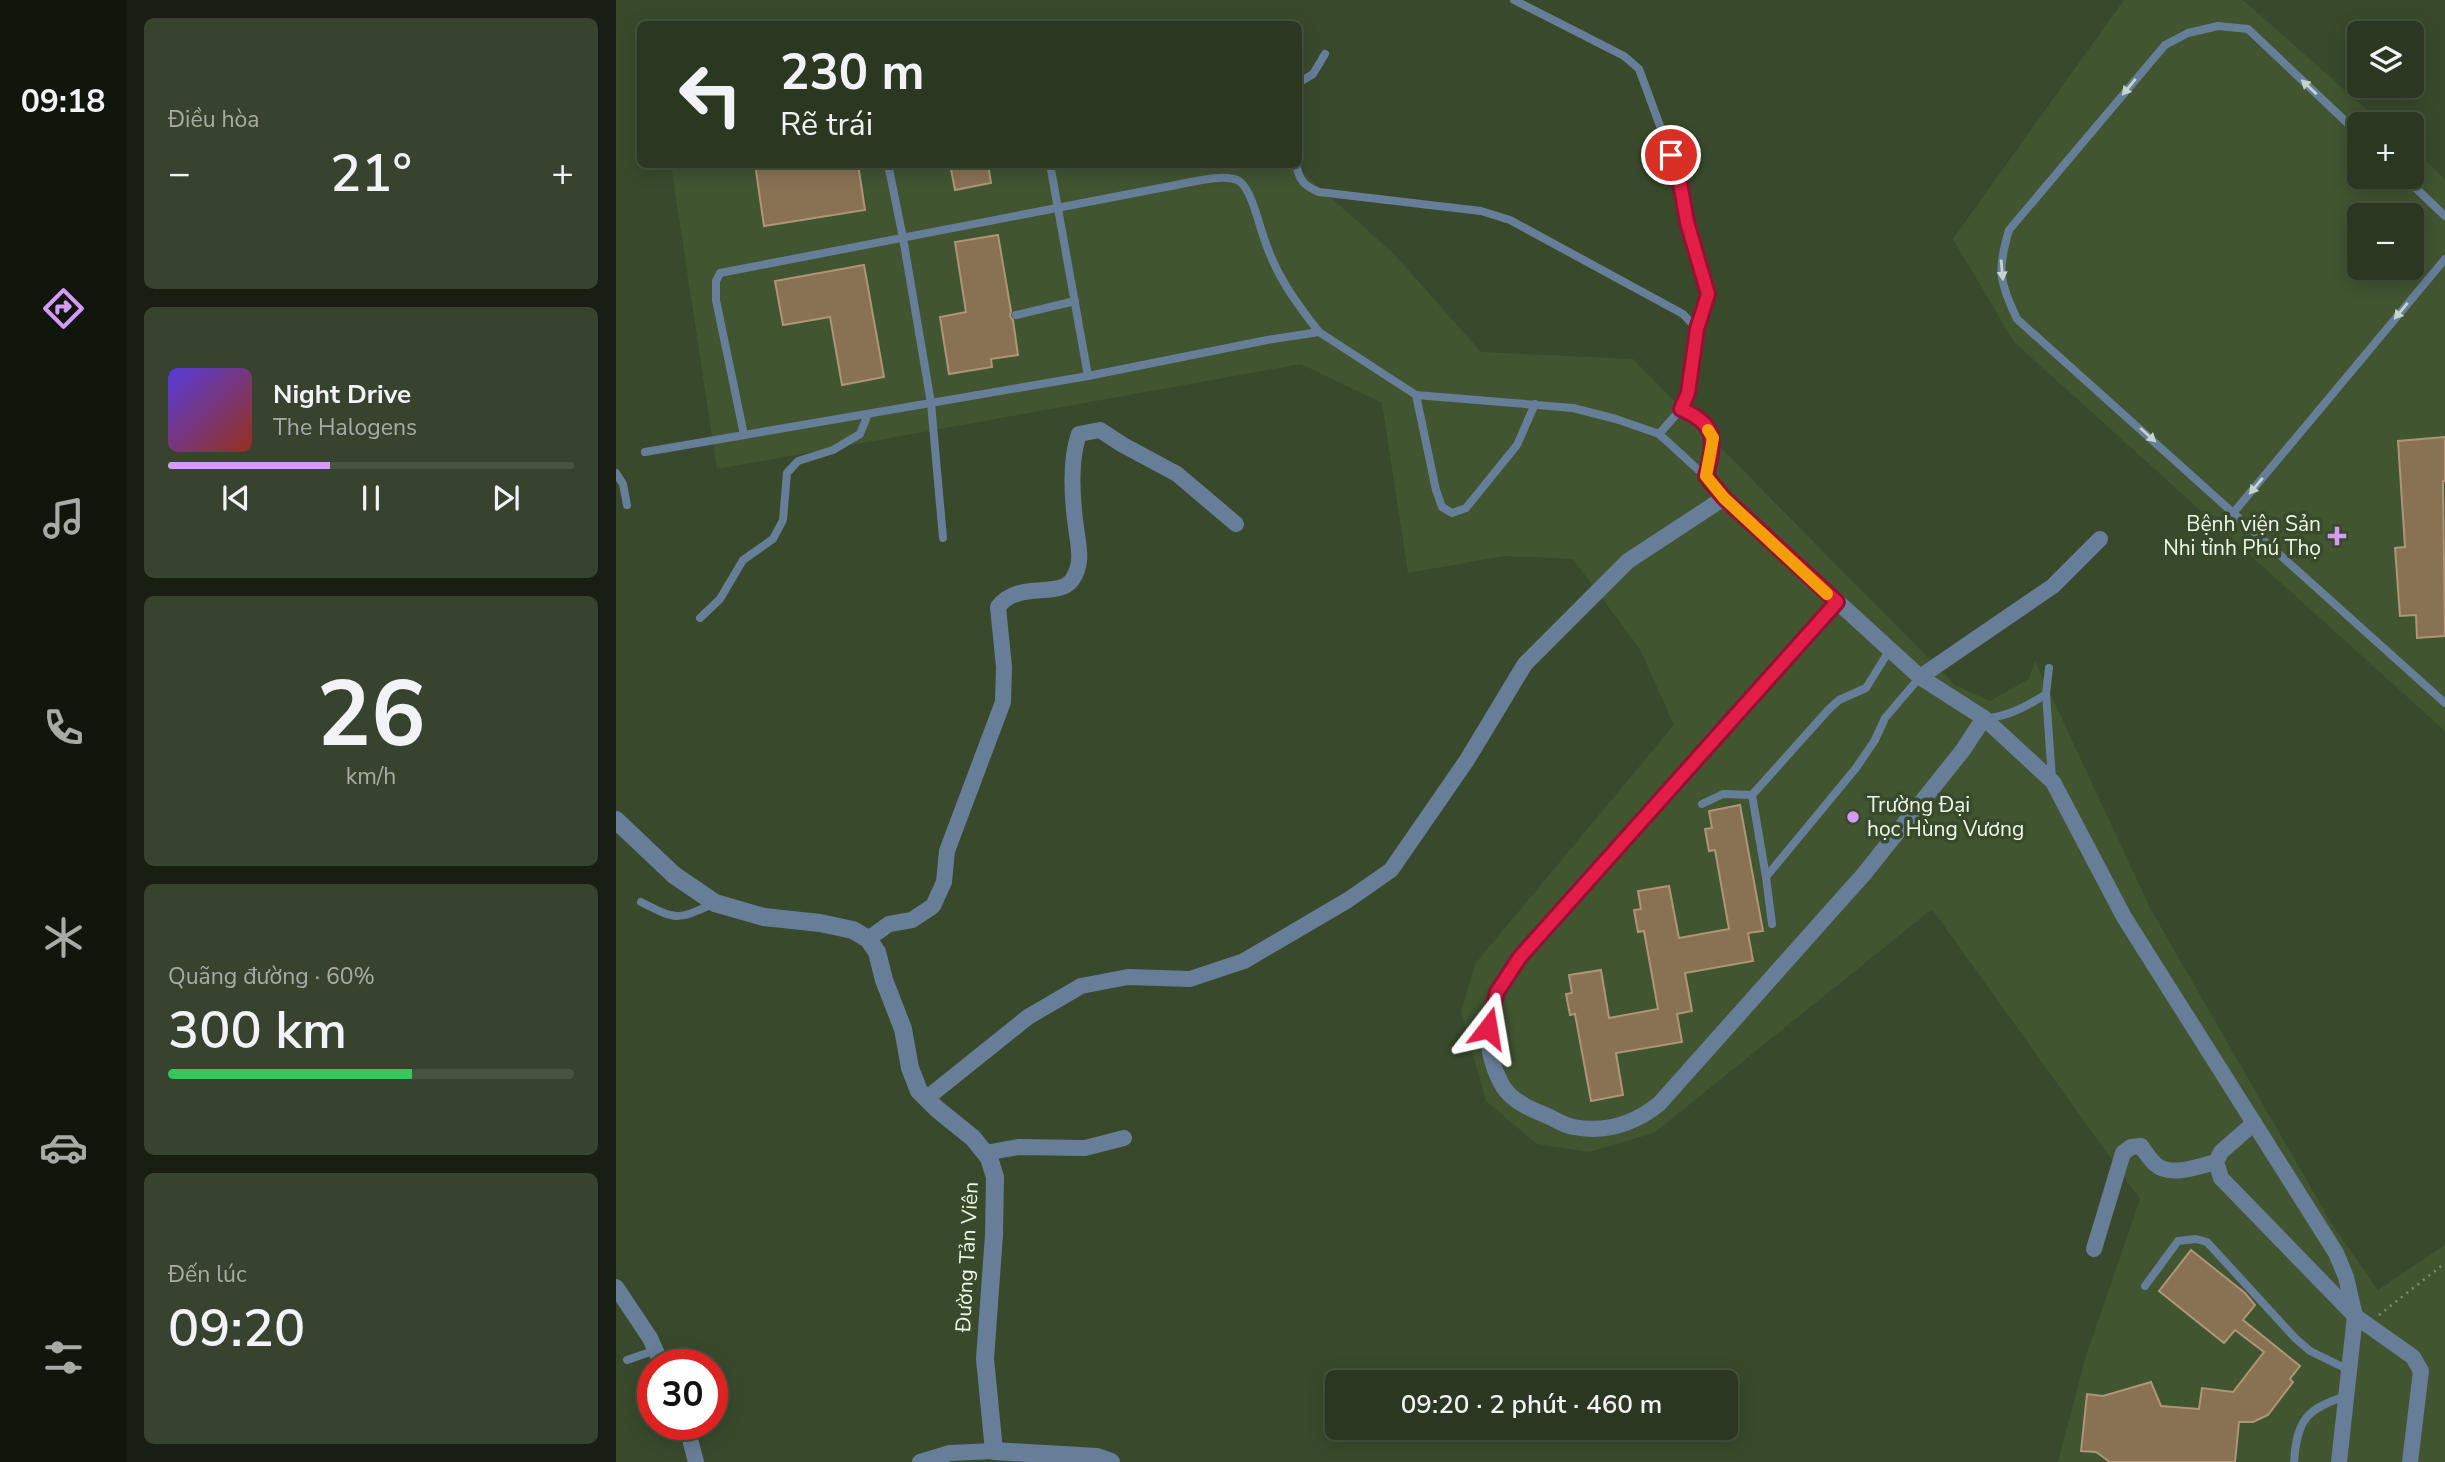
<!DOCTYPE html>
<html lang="vi">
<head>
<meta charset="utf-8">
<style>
	:root { --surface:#2b3821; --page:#37432e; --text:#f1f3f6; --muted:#a6aca5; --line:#47523f; --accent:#d69bf9 }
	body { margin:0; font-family:"Nunito Sans",sans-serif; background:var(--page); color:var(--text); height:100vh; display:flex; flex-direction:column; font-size:26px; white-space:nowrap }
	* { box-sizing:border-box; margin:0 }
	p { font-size:23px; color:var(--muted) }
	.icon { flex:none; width:38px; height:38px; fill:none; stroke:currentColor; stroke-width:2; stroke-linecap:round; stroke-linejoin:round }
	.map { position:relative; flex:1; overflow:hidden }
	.drawer { display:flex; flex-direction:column; gap:18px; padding:18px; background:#181f12; width:490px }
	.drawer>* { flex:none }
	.top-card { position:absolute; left:21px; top:21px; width:665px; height:147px; border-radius:10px; box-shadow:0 4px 18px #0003,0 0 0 2px var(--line); background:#2b3821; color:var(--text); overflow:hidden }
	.fabs { position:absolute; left:1731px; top:21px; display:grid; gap:14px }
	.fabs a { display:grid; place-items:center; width:77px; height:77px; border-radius:10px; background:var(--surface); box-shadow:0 4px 18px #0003,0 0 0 2px var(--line); font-size:35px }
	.speed { position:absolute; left:21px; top:1349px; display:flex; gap:14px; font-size:35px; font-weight:700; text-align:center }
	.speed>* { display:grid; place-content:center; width:91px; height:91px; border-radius:50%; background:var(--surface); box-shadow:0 4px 18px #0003,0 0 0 2px var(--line); line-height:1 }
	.speed .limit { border:10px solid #d22; background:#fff; color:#111 }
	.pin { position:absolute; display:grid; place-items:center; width:60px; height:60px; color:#fff; margin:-30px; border:4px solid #fff; border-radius:50%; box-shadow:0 2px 7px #0007 }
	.me { position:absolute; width:77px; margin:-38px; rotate:14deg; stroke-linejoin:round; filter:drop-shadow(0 0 5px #0008) }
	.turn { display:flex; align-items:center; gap:24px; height:147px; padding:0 28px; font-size:32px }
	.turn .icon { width:91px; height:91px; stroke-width:2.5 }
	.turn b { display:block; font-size:49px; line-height:60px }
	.big { font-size:52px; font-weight:600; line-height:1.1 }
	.drawer .widget { flex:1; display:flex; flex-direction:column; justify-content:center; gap:10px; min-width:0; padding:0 24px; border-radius:10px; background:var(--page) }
	.drawer .dial { align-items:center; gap:0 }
	.dial b { font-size:91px; line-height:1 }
	.song { display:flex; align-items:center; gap:21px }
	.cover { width:84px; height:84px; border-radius:10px; background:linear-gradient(135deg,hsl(250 70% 55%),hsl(10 70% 35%)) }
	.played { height:7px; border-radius:4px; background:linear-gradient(90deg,var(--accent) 40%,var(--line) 40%) }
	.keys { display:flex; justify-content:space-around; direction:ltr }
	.heat { display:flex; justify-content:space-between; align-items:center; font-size:38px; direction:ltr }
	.charge { height:10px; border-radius:5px; background:linear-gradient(90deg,#34c759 60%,var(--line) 0) }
	.trip { position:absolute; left:709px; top:1370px; width:413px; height:70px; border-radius:10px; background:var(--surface); box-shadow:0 4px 18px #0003,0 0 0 2px var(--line); font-weight:600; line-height:70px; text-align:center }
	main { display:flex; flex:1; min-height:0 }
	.tab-bar { display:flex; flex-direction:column; width:126px; justify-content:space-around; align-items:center; background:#11160d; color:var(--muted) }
	.tab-bar .icon { width:49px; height:49px }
	.tab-bar .current { color:var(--accent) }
	.tab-bar b { font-size:32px; color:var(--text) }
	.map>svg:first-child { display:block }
	.built { fill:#415531; fill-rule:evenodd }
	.building { fill:#897153; stroke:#ae9576; stroke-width:2 }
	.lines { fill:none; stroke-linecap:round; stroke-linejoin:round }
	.path { stroke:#7d8c72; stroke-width:2.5; stroke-dasharray:2 5; stroke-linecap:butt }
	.service { stroke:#677e98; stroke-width:8 }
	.minor { stroke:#677e98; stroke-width:16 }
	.tertiary { stroke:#677e98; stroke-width:18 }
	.oneway { fill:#c6d4cf }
	.route-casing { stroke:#92132f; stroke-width:18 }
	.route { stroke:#e11d48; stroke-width:12 }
	.slow { stroke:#f59e0b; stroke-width:12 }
	.poi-dot { fill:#d69bf9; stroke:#394a2c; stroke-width:2.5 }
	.labels { text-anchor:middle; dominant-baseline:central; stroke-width:7; stroke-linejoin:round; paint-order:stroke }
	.poi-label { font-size:21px; fill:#eff9e7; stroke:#394a2c; text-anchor:end }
	.street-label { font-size:21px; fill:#eff9e7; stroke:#394a2c }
</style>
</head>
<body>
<main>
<nav class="tab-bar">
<b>09:18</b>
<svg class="icon current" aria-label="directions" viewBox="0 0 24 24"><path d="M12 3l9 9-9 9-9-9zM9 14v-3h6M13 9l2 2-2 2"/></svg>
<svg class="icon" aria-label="music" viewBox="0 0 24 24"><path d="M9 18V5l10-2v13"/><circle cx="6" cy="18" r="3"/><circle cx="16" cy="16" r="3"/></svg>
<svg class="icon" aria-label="phone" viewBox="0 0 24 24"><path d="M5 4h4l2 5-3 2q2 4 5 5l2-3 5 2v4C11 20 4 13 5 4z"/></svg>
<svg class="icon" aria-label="climate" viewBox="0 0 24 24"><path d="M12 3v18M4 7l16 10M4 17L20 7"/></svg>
<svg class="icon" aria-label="car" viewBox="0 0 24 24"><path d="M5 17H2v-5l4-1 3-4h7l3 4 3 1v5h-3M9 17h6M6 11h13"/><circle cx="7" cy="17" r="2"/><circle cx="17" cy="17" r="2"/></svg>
<svg class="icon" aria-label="filters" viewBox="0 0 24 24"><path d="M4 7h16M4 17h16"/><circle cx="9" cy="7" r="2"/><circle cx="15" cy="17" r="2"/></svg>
</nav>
<section class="drawer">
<div class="widget"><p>Điều hòa</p>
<div class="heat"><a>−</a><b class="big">21°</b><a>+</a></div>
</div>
<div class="widget">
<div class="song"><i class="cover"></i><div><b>Night Drive</b><p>The Halogens</p></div></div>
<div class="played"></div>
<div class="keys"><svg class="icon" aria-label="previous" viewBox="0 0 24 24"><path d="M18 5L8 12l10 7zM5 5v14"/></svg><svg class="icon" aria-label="pause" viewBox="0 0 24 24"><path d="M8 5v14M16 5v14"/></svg><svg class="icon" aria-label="next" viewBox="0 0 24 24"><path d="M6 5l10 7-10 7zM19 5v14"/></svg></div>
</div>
<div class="widget dial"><b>26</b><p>km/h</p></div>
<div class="widget"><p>Quãng đường · 60%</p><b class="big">300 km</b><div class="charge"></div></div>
<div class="widget"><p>Đến lúc</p><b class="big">09:20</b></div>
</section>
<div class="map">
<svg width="1829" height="1462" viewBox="0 0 1829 1462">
	<rect width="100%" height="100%" fill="#394a2c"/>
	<!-- built -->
	<g class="built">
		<path d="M1508,0H1627L1767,124H1743V177H1796V149L1829,179V731L1398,342L1337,239ZM1743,215H1796V268H1743Z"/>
		<path d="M55,165H678L777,253L865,352L1017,359L1339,685L1374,701L1413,679L1419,661L1535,910L1717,1226L1762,1290L1829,1245V1462H1442L1469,1359L1524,1199L1316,909L1038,1133L973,1152L921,1144L870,1101L845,1012L859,964L1058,725L1024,649L957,559L888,556L792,573L766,403L685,364L101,469Z"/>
	</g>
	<!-- building -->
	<g class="building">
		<path d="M139,164H242L249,210L148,226Z"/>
		<path d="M334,164H372L375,183L339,190Z"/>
		<path d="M382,235L395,311L394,316L397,320L402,355L375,359L376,367L333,374L324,317L350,312L339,242Z"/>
		<path d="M248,265L268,377L226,385L214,317L167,325L159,281Z"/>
		<path d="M1829,437V481H1827L1829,636L1801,638L1800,615L1784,616L1779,548L1789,547L1782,441Z"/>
		<path d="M1124,805L1147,931L1132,933L1137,961L1069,973L1076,1011L1061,1014L1066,1042L1000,1053L1007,1095L975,1101L959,1014L954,1015L950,994L956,993L953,975L985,970L993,1018L1042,1009L1028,931L1022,932L1018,910L1025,909L1022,891L1053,886L1063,938L1113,929L1099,850L1093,851L1089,829L1096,828L1093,811Z"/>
		<path d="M1575,1250L1629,1293L1639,1305L1627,1320L1684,1366L1674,1379L1677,1382L1652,1415L1637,1422H1623L1619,1462H1494L1480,1452L1465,1451L1471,1394L1487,1396L1535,1382L1545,1406L1583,1409L1586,1388L1617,1392L1648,1352L1619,1330L1608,1343L1543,1291Z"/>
	</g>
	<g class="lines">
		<!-- path -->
		<path class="path" d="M1763,1315L1829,1263"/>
		<!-- service -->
		<g class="service">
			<path d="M898,0L1008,56L1023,69L1063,177L1071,222L1092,294L1081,329"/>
			<path d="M682,83L697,74L709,54"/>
			<path d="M1743,134L1632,29L1602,26L1572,33L1549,45L1393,230C1381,270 1383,281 1401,319L1829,703"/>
			<path d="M272,164L287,238L315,403L327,538"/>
			<path d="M434,164L472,376"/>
			<path d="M680,164C683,180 688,186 703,192L865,211L894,220L1067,314L1081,329L1072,393L1065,409L1043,434"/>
			<path d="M1788,177L1829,216"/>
			<path d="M400,315L459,301"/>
			<path d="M800,395L820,490L826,507L836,513L850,508L901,445L919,404"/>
			<path d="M1065,409C1102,425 1099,440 1089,476"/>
			<path d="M128,435L100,300V281L104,273L560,185C576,182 609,173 623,181C635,189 642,221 647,235C659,274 678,300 703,332"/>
			<path d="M29,452L472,376L651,340L703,332L800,395L957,408L1000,419L1043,434L1089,476L1108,498"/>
			<path d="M0,473L7,484L11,505"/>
			<path d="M1618,512L1829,259"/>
			<path d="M84,618L104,599L127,560L157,539L167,520L171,473L182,461L217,450L244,434L252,414"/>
			<path d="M1433,668L1430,694L1436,779"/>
			<path d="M1371,718C1392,717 1412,706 1430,694"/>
			<path d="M1136,795L1150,877"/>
			<path d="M1086,804L1107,794L1136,795L1213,709L1223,700L1250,688L1273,651"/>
			<path d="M25,902C62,921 61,920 99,903"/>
			<path d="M1156,924L1150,877L1240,768L1259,740L1269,718L1304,677"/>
			<path d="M1529,1286L1562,1241L1580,1239L1591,1242L1679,1338L1694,1351L1733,1370"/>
			<path d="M11,1360L40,1350"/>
			<path d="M1678,1462C1681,1420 1690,1409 1730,1396"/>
		</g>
		<!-- minor -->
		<g class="minor">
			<path d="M1221,602L904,957C889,979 872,1003 872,1030C872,1048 877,1068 885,1083C893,1099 911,1108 927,1114C937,1118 947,1125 957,1127C989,1133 1018,1124 1043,1104L1248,874L1347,750L1368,718"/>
			<path d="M1304,677L1437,586L1484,539"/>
			<path d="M252,939L273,924L296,920L317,906L328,882L331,851L387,702L388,667L382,607C402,580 442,599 456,580C468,563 462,545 460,527C456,498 453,462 463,434L484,430L507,445L561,474L620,524"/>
			<path d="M311,1098L412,1017L465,986L512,977L574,979L628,961L732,900L775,870L851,760L909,664L1012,561L1108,498L1304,677L1368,718L1437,782L1508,917L1720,1253L1730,1277L1739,1316L1723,1462"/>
			<path d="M1638,1123L1605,1152L1600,1162L1605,1178L1739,1316L1797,1357L1805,1371L1794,1462"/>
			<path d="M369,1153L402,1147L469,1148L508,1138"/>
			<path d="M1478,1249L1507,1153L1515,1147L1525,1146C1529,1152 1534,1159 1539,1164C1554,1178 1583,1166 1600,1162"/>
			<path d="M0,1287L34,1338L46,1365"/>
			<path d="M70,1424L80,1462"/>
			<path d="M304,1462L334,1453L378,1451"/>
		</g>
		<!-- tertiary -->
		<path class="tertiary" d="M0,820L58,875L99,903L148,917L204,923L237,930L252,939L261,952L268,980L287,1029L294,1068L303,1091L321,1109L357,1138L373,1158L379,1177L378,1235L369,1359L378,1451L481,1457L495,1462"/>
	</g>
	<!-- one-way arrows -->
	<defs><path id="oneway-solid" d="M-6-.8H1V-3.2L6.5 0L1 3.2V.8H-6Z" transform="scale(1.75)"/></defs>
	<g class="oneway">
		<use href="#oneway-solid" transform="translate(1513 87) rotate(130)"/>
		<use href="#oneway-solid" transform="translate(1693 87) rotate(-137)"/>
		<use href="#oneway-solid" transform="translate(1386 270) rotate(85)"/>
		<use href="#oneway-solid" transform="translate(1785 311) rotate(130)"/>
		<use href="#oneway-solid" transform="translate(1532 435) rotate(42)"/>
		<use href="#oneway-solid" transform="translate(1640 486) rotate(130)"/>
	</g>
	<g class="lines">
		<!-- route casing -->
		<g class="route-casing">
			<path id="route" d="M872,1028L881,992L904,957L1221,602L1108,498L1090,476C1099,440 1102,425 1065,409L1072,393L1081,329L1092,294L1071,222L1063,177L1055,155"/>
		</g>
		<!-- route -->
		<use href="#route" class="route"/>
		<!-- slow -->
		<path class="slow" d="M1092,430L1097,438L1090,476L1108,498L1211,594"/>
	</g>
	<!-- markers -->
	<g class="poi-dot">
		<path d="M1717.5 525.5h7v7h7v7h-7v7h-7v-7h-7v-7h7z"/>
		<circle cx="1237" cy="817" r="7"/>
	</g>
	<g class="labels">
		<!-- poi labels -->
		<g class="poi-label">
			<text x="1705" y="524">Bệnh viện Sản<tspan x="1705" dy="24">Nhi tỉnh Phú Thọ</tspan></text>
			<text x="1251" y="805" text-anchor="start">Trường Đại<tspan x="1251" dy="24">học Hùng Vương</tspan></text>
		</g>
		<!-- street labels -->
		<g class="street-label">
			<text transform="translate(351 1257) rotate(-87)">Đường Tản Viên</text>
		</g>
	</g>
</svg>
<div class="fabs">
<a><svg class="icon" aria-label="layers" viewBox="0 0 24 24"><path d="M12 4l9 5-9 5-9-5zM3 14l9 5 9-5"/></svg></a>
<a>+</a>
<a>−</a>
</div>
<div class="speed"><div class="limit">30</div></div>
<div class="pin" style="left:1055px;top:155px;background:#d93025"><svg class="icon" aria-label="arrive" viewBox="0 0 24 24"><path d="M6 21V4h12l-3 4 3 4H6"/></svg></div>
<svg class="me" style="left:872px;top:1028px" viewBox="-20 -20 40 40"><path d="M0-17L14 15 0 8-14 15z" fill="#e11d48" stroke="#fff" stroke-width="4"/></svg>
<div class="trip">09:20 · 2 phút · 460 m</div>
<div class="top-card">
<div class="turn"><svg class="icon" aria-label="left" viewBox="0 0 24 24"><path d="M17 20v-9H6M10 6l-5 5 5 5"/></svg><div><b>230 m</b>Rẽ trái</div></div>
</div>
</div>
</main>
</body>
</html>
